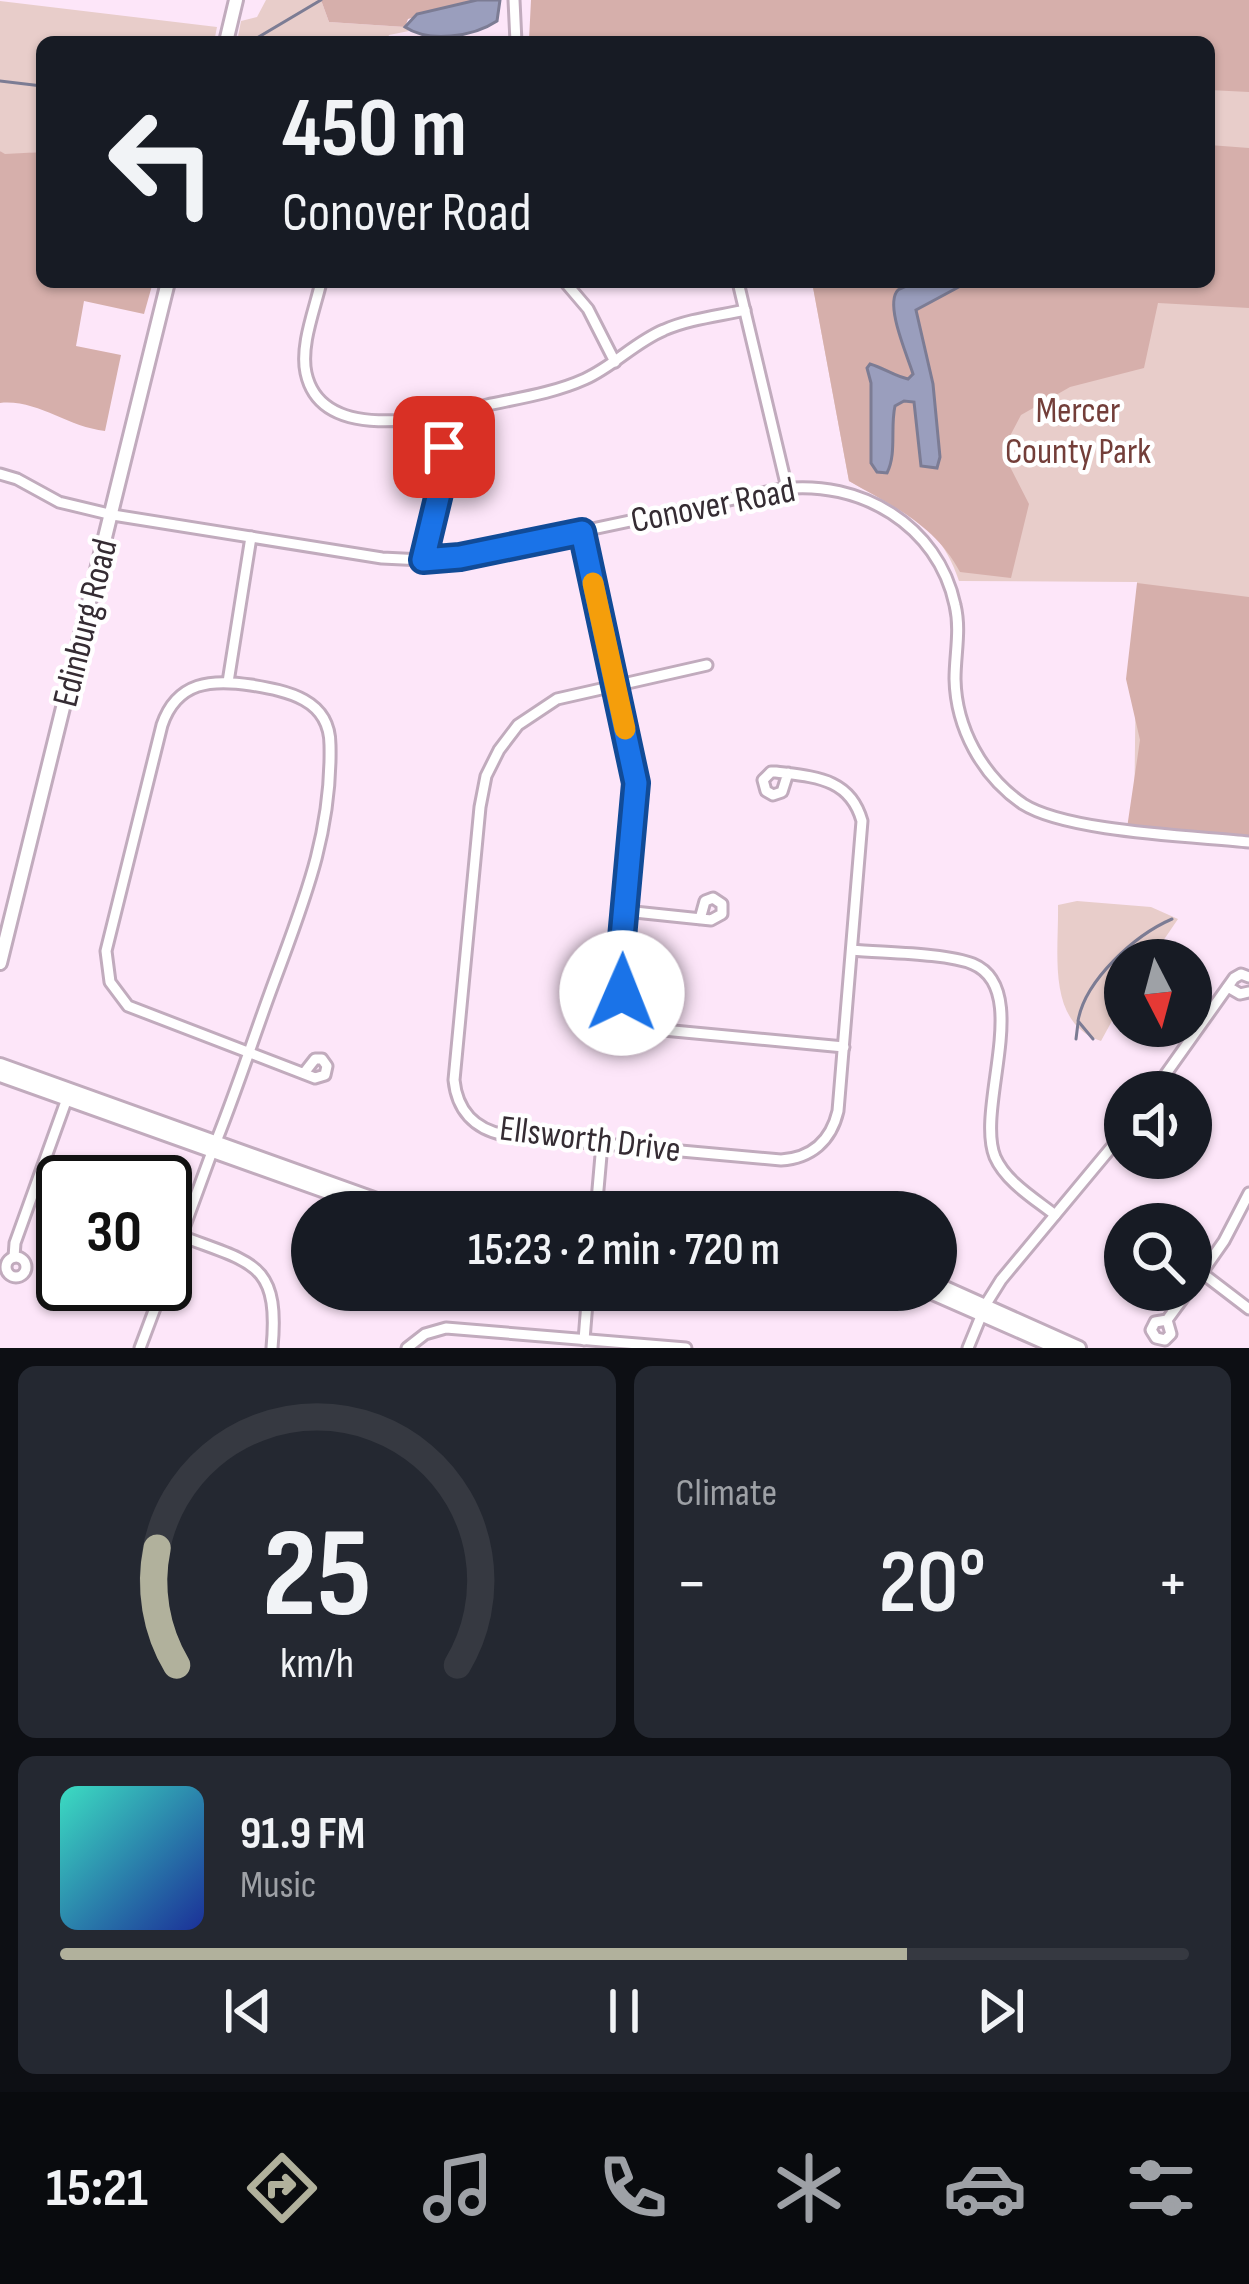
<!DOCTYPE html>
<html lang="en">
<head>
<meta charset="utf-8">
<style>
	:root { --surface:#171b24; --page:#242831; --text:#f1f3f6; --muted:#9ea1a6; --line:#363941; --accent:#b1b19c }
	body { margin:0; font-family:"Sofia Sans Condensed",sans-serif; background:var(--page); color:var(--text); height:100vh; display:flex; flex-direction:column; font-size:45px; white-space:nowrap }
	* { box-sizing:border-box; margin:0 }
	p { font-size:39px; color:var(--muted) }
	.icon { flex:none; width:66px; height:66px; fill:none; stroke:currentColor; stroke-width:2; stroke-linecap:round; stroke-linejoin:round }
	.map { position:relative; height:1348px; overflow:hidden }
	.side { display:flex; flex-direction:column; gap:18px; padding:18px; background:#0d0f14; flex:1 }
	.side>* { flex:none }
	.hud { position:absolute; left:36px; top:36px; width:1179px; height:252px; border-radius:18px; box-shadow:0 3px 9px #0004; background:#171b24; color:var(--text); overflow:hidden }
	.needle { width:78px; rotate:174deg }
	.fabs { position:absolute; left:1104px; top:939px; display:grid; gap:24px }
	.fabs a { display:grid; place-items:center; width:108px; height:108px; border-radius:50%; background:var(--surface); box-shadow:0 3px 9px #0004; font-size:60px }
	.speed { position:absolute; left:36px; top:1155px; display:flex; gap:24px; font-size:60px; font-weight:700; text-align:center }
	.speed>* { display:grid; place-content:center; width:156px; height:156px; border-radius:50%; background:var(--surface); box-shadow:0 3px 9px #0004; line-height:1 }
	.speed .limit { border:6px solid #111; border-radius:18px; background:#fff; color:#111 }
	.pin { position:absolute; display:grid; place-items:center; width:102px; height:102px; color:#fff; margin:-51px; border-radius:24px; box-shadow:0 6px 18px #0006 }
	.me { position:absolute; width:132px; margin:-66px; rotate:1deg; stroke-linejoin:round; filter:drop-shadow(0 0 9px #0008) }
	.turn { display:flex; align-items:center; gap:42px; height:252px; padding:0 48px; font-size:54px }
	.turn .icon { width:156px; height:156px; stroke-width:2.5 }
	.turn b { display:block; font-size:84px; line-height:102px }
	.big { font-size:90px; font-weight:600; line-height:1.1 }
	.side .tile { flex:1; display:flex; flex-direction:column; justify-content:center; gap:18px; min-width:0; padding:0 42px; border-radius:18px; background:var(--page) }
	.side .dial { align-items:center; gap:0 }
	.dial svg { height:312px; overflow:visible; fill:none; stroke:var(--line); stroke-width:7; stroke-linecap:round; text-anchor:middle }
	.dial text { fill:var(--text); stroke:none }
	.song { display:flex; align-items:center; gap:36px }
	.cover { width:144px; height:144px; border-radius:18px; background:linear-gradient(135deg,hsl(170 70% 55%),hsl(230 70% 35%)) }
	.played { height:12px; border-radius:6px; background:linear-gradient(90deg,var(--accent) 75%,var(--line) 75%) }
	.keys { display:flex; justify-content:space-around; direction:ltr }
	.heat { display:flex; justify-content:space-between; align-items:center; font-size:66px; direction:ltr }
	.side .tiles { flex:1; display:grid; gap:18px; grid-template-columns:1fr 1fr }
	.tile:last-child { grid-column:span 2 }
	.trip { position:absolute; left:291px; top:1191px; width:666px; height:120px; border-radius:60px; background:var(--surface); box-shadow:0 3px 9px #0004; font-weight:600; line-height:120px; text-align:center }
	.tabs { display:flex; height:192px; justify-content:space-around; align-items:center; background:#090b0e; color:var(--muted) }
	.tabs .icon { width:84px; height:84px }
	.tabs .on { color:var(--accent) }
	.tabs b { font-size:54px; color:var(--text) }
	.map>svg:first-child { display:block }
	.green { fill:#e8cdca }
	.forest { fill:#d6afab }
	.water { fill:#9a9ebd; stroke:#7c7c94; stroke-width:3 }
	.lines { fill:none; stroke-linecap:round; stroke-linejoin:round }
	.stream { stroke:#7c7c94; stroke-width:3 }
	.minor-casing { stroke:#c1abbd; stroke-width:15 }
	.major-casing { stroke:#c1abbd; stroke-width:18 }
	.minor { stroke:#fff; stroke-width:9 }
	.major { stroke:#fff; stroke-width:12 }
	.route-casing { stroke:#114b97; stroke-width:30 }
	.route { stroke:#1a73e8; stroke-width:21 }
	.slow { stroke:#f59e0b; stroke-width:21 }
	.labels { text-anchor:middle; dominant-baseline:central; stroke-width:9; stroke-linejoin:round; paint-order:stroke }
	.park-label { font-size:36px; fill:#733e39; stroke:#fff }
	.street-label { font-size:36px; fill:#352c33; stroke:#fff }
</style>
</head>
<body>
<div class="map">
<svg width="1249" height="1348" viewBox="0 0 1249 1348">
	<rect width="100%" height="100%" fill="#fde6f9"/>
	<!-- green -->
	<g class="green">
		<path d="M266,0H321L329,22L405,27L409,31L389,35L386,42H237L241,21L257,17Z"/>
		<path d="M1249,0V837L1134,826L1137,582L959,581C939,520 900,510 849,481L812,282H1209V42Z"/>
		<path d="M0,1L217,27L214,42H42V152L5,155L0,151Z"/>
		<path d="M1077,901L1151,907L1178,919L1150,960H1125V997L1101,1041C1046,1023 1059,953 1058,905Z"/>
	</g>
	<!-- forest -->
	<g class="forest">
		<path d="M321,0H477L408,19L405,27L329,22Z"/>
		<path d="M531,0H1249V92L1209,90V42L529,40Z"/>
		<path d="M1209,145L1249,148V308L1158,303L1144,368L1070,387L1021,415L1002,451L1029,504L1011,578L960,572C935,525 894,507 849,481L812,282H1209Z"/>
		<path d="M0,151L5,154L42,152V282H153L144,314L84,301L76,346L121,355L105,431C67,427 37,399 0,403Z"/>
		<path d="M1137,583L1249,597V841L1127,828L1140,740L1126,679Z"/>
	</g>
	<!-- water -->
	<g class="water">
		<path d="M477,0H500L497,21C473,37 429,43 405,27L417,14Z"/>
		<path d="M916,282H968L916,310L933,384L940,457L937,468L921,466L914,402L904,401L895,406C890,428 897,453 887,473L877,472L871,463V383L867,368L870,364C884,368 894,376 908,379L913,374C908,357 884,304 898,290C899,289 914,283 916,282Z"/>
	</g>
	<g class="lines">
		<!-- stream -->
		<g class="stream">
			<path d="M207,42H219"/>
			<path d="M250,42L321,0"/>
			<path d="M0,81L42,86"/>
			<path d="M1076,1039L1078,1023"/>
			<path d="M1093,1039L1078,1021C1085,980 1135,935 1172,919"/>
		</g>
		<!-- minor casing -->
		<g class="minor-casing">
			<g id="minor">
				<path d="M514,0L516,42"/>
				<path d="M321,282C315,309 300,345 306,373C322,447 438,416 487,405C520,398 554,393 585,379C614,366 635,342 664,330C689,319 718,316 745,310"/>
				<path d="M565,282L588,309L615,362"/>
				<path d="M738,282L787,488"/>
				<path d="M0,474L17,479L59,502L113,515L382,558L423,560L460,557L781,489C860,479 938,525 955,605C961,630 955,654 955,679C956,728 982,776 1023,804C1067,832 1193,836 1249,842"/>
				<path d="M582,532L636,783L619,972C620,1002 635,1021 663,1030L844,1047"/>
				<path d="M423,560L443,477L439,416"/>
				<path d="M707,665L557,699L518,725L499,750L486,776L480,807L454,1080C457,1110 474,1129 504,1135L781,1160C811,1158 831,1141 838,1111L862,821C850,778 815,777 776,772H771L763,780L766,791L773,795L782,792L788,773"/>
				<path d="M228,682L251,537"/>
				<path d="M625,911L711,920L722,914V904L713,898L705,901L700,919"/>
				<path d="M852,950C884,953 946,953 973,964C1033,989 975,1108 995,1157C1006,1182 1035,1199 1055,1215"/>
				<path d="M1228,987L1240,994L1249,992"/>
				<path d="M1153,1092L1234,978L1241,974L1249,977"/>
				<path d="M596,1212L602,1144"/>
				<path d="M181,1236C252,1263 280,1262 272,1348"/>
				<circle cx="16" cy="1267" r="10"/>
				<path d="M14,1257L15,1243L69,1093"/>
				<path d="M1202,1273L1249,1309"/>
				<path d="M165,1280L213,1149C234,1098 251,1045 270,993C301,908 332,838 330,745C330,699 287,691 251,685C212,679 177,681 162,725L106,951L110,982L128,1006L315,1078L325,1075L327,1066L322,1059H315L304,1073"/>
				<path d="M1191,1288L1224,1241L1249,1193"/>
				<path d="M1167,1320L1171,1334L1165,1340L1156,1338L1151,1330L1155,1322L1167,1320L1189,1290"/>
				<path d="M584,1340L588,1290"/>
				<path d="M140,1348L164,1284"/>
				<path d="M407,1348L425,1334L446,1328L686,1348"/>
				<path d="M968,1348L986,1304L1001,1280L1125,1131"/>
			</g>
		</g>
		<!-- major casing -->
		<g class="major-casing">
			<g id="major">
				<path d="M226,42L236,0"/>
				<path d="M0,963L168,282"/>
				<path d="M0,1065L410,1212"/>
				<path d="M0,1075L384,1212"/>
				<path d="M936,1284L1079,1348"/>
				<path d="M926,1290L1058,1348"/>
			</g>
		</g>
		<!-- minor -->
		<use href="#minor" class="minor"/>
		<!-- major -->
		<use href="#major" class="major"/>
	</g>
	<g class="lines">
		<!-- route casing -->
		<g class="route-casing">
			<path id="route" d="M444,447L443,477L423,560L460,557L582,532L636,783L619,971L622,993"/>
		</g>
		<!-- route -->
		<use href="#route" class="route"/>
		<!-- slow -->
		<path class="slow" d="M593,583L625,729"/>
	</g>
	<g class="labels">
		<!-- park labels -->
		<g class="park-label">
			<text x="1078" y="411">Mercer<tspan x="1078" dy="41">County Park</tspan></text>
		</g>
		<!-- street labels -->
		<g class="street-label">
			<text transform="translate(713 506) rotate(-11)">Conover Road</text>
			<text transform="translate(86 623) rotate(-76)">Edinburg Road</text>
			<text transform="translate(590 1140) rotate(7)">Ellsworth Drive</text>
		</g>
	</g>
</svg>
<div class="fabs">
<a><svg class="needle" viewBox="-14 -14 28 28"><path d="M0-13l5 13h-10z" fill="#e53935"/><path d="M0 13l5-13h-10z" fill="#9ea1a6"/></svg></a>
<a><svg class="icon" aria-label="sound" viewBox="0 0 24 24"><path d="M4 9h4l5-4v14l-5-4H4zM17 9q2 3 0 6"/></svg></a>
<a><svg class="icon" aria-label="search" viewBox="0 0 24 24"><circle cx="10" cy="10" r="6"/><path d="M15 15l6 6"/></svg></a>
</div>
<div class="speed"><div class="limit">30</div></div>
<div class="pin" style="left:444px;top:447px;background:#d93025"><svg class="icon" aria-label="arrive" viewBox="0 0 24 24"><path d="M6 21V4h12l-3 4 3 4H6"/></svg></div>
<svg class="me" style="left:622px;top:993px" viewBox="-20 -20 40 40"><circle r="19" fill="#fff"/><path d="M0-13L10 11 0 6-10 11z" fill="#1a73e8"/></svg>
<div class="trip">15:23 · 2 min · 720 m</div>
<div class="hud">
<div class="turn"><svg class="icon" aria-label="left" viewBox="0 0 24 24"><path d="M17 20v-9H6M10 6l-5 5 5 5"/></svg><div><b>450 m</b>Conover Road</div></div>
</div>
</div>
<section class="side">
<div class="tiles">
<div class="tile dial"><svg viewBox="0 0 100 80">
<path d="M14 69A42 42 0 1 1 86 69"/>
<path d="M14 69A42 42 0 0 1 9 39" stroke="#b1b19c"/>
<text x="50" y="56" font-size="32" font-weight="700">25</text>
<text x="50" y="72" font-size="11">km/h</text>
</svg></div>
<div class="tile"><p>Climate</p>
<div class="heat"><a>−</a><b class="big">20°</b><a>+</a></div>
</div>
<div class="tile">
<div class="song"><i class="cover"></i><div><b>91.9 FM</b><p>Music</p></div></div>
<div class="played"></div>
<div class="keys"><svg class="icon" aria-label="previous" viewBox="0 0 24 24"><path d="M18 5L8 12l10 7zM5 5v14"/></svg><svg class="icon" aria-label="pause" viewBox="0 0 24 24"><path d="M8 5v14M16 5v14"/></svg><svg class="icon" aria-label="next" viewBox="0 0 24 24"><path d="M6 5l10 7-10 7zM19 5v14"/></svg></div>
</div>
</div>
</section>
<nav class="tabs">
<b>15:21</b>
<svg class="icon on" aria-label="directions" viewBox="0 0 24 24"><path d="M12 3l9 9-9 9-9-9zM9 14v-3h6M13 9l2 2-2 2"/></svg>
<svg class="icon" aria-label="music" viewBox="0 0 24 24"><path d="M9 18V5l10-2v13"/><circle cx="6" cy="18" r="3"/><circle cx="16" cy="16" r="3"/></svg>
<svg class="icon" aria-label="phone" viewBox="0 0 24 24"><path d="M5 4h4l2 5-3 2q2 4 5 5l2-3 5 2v4C11 20 4 13 5 4z"/></svg>
<svg class="icon" aria-label="climate" viewBox="0 0 24 24"><path d="M12 3v18M4 7l16 10M4 17L20 7"/></svg>
<svg class="icon" aria-label="car" viewBox="0 0 24 24"><path d="M5 17H2v-5l4-1 3-4h7l3 4 3 1v5h-3M9 17h6M6 11h13"/><circle cx="7" cy="17" r="2"/><circle cx="17" cy="17" r="2"/></svg>
<svg class="icon" aria-label="filters" viewBox="0 0 24 24"><path d="M4 7h16M4 17h16"/><circle cx="9" cy="7" r="2"/><circle cx="15" cy="17" r="2"/></svg>
</nav>
</body>
</html>
